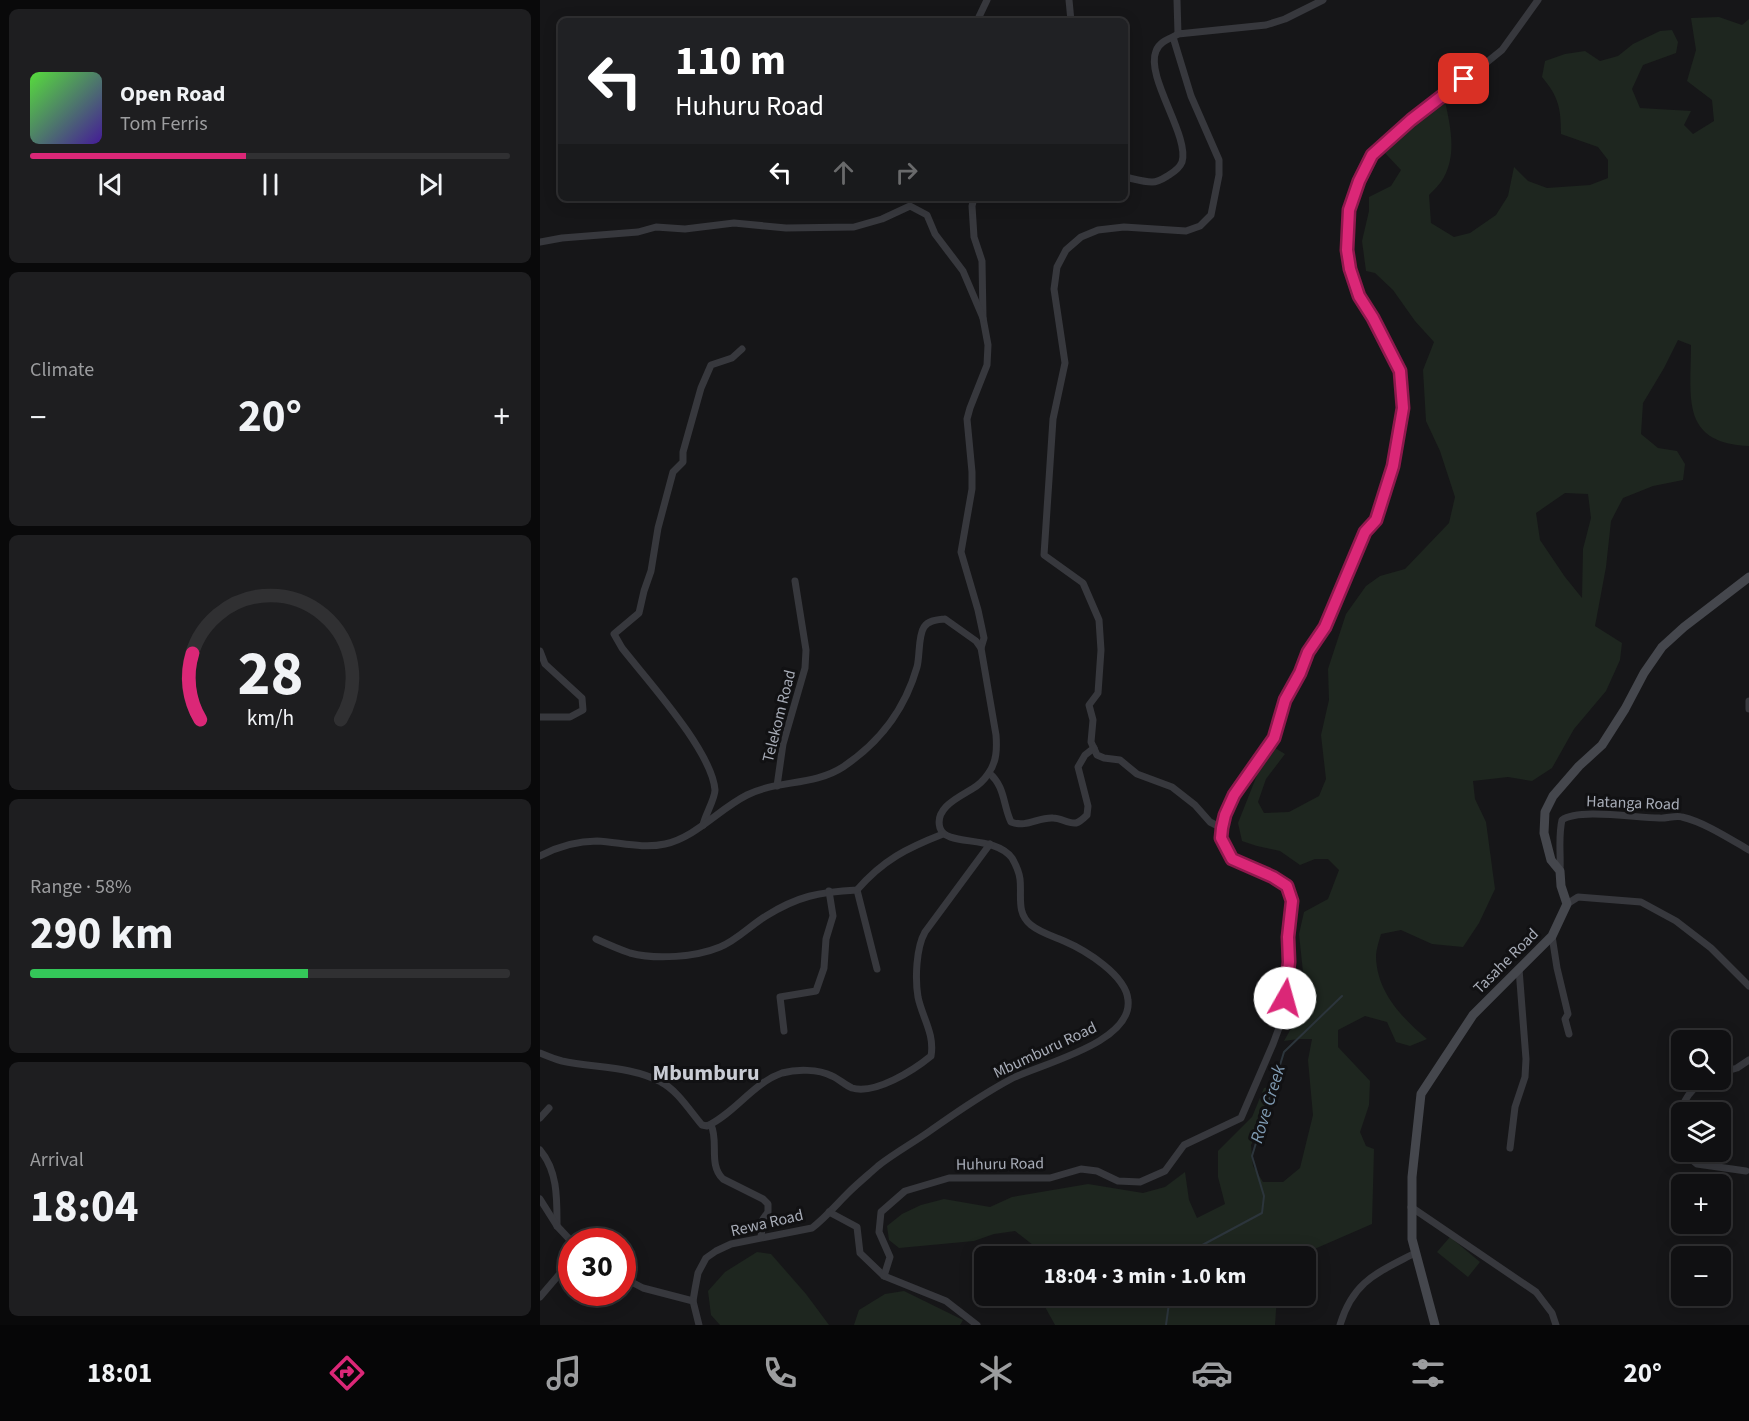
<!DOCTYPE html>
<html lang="en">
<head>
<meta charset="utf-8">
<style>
	:root { --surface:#101012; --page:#1e1e20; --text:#f1f3f6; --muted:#9c9d9f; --line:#303032; --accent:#db2777 }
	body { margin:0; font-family:"Source Sans 3",sans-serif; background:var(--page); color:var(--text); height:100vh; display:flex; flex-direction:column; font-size:22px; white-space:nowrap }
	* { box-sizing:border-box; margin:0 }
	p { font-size:20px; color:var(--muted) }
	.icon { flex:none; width:33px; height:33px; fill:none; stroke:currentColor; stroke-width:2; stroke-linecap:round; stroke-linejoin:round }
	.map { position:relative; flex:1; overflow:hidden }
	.sheet { display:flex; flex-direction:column; gap:9px; padding:9px; background:#09090a; width:540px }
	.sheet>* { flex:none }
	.top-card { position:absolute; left:18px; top:18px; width:570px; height:183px; border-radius:9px; box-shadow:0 3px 15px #0003,0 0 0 2px var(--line); background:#202124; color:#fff; overflow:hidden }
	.buttons { position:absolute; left:1131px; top:1030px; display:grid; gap:12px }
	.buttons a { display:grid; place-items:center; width:60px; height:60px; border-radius:9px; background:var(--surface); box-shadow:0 3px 15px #0003,0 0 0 2px var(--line); font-size:30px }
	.speed { position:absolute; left:18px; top:1228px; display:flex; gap:12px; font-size:30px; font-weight:700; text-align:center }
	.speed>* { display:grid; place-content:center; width:78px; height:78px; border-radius:50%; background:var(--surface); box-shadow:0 3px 15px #0003,0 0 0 2px var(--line); line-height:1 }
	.speed .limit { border:9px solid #d22; background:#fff; color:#111 }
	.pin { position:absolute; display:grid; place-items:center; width:51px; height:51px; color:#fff; margin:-26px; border-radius:12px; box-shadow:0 3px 9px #0006 }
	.me { position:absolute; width:66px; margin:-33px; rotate:7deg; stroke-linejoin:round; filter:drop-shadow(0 0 4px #0008) }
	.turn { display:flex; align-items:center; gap:21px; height:126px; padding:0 18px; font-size:27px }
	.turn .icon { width:78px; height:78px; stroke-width:2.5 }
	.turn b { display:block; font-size:42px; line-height:51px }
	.lanes { display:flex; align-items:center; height:57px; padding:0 18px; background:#0003; justify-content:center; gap:30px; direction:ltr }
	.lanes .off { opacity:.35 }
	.big { font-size:45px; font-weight:700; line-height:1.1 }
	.sheet .card { flex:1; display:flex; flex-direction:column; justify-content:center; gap:9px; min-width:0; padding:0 21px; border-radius:9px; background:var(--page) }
	.sheet .dial { align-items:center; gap:0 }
	.dial svg { height:156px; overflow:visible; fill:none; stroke:var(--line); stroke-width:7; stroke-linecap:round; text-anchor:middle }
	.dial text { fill:var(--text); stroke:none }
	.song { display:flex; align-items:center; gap:18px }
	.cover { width:72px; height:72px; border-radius:9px; background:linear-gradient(135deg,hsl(110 70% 55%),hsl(260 70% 35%)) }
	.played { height:6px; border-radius:3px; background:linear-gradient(90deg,var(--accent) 45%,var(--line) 45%) }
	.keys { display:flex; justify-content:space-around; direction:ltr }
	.heat { display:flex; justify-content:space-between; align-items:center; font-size:33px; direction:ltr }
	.charge { height:9px; border-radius:4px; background:linear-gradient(90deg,#34c759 58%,var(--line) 0) }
	.trip { position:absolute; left:434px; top:1246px; width:342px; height:60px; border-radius:9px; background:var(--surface); box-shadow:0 3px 15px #0003,0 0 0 2px var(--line); font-weight:700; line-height:60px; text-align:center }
	.dock { display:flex; height:96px; justify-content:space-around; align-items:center; background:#060607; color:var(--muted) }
	.dock .icon { width:42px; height:42px }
	.dock .current { color:var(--accent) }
	.dock b { font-size:27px; color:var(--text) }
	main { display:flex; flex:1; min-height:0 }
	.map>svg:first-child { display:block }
	.green { fill:#1e261f; fill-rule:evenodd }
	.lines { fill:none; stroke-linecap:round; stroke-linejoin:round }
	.stream { stroke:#2c353c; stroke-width:2 }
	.street { stroke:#37383d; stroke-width:7 }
	.secondary { stroke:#45474d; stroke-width:9 }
	.route-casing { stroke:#8e194d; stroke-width:15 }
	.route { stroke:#db2777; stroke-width:10 }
	.labels { text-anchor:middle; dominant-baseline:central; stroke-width:6; stroke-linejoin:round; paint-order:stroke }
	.street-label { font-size:16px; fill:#a8adb8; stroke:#111113 }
	.water-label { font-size:18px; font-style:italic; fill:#7f9bb3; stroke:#111113 }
	.district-label { font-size:22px; font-weight:bold; fill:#c9ccd4; stroke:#111113 }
</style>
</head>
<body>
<main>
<section class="sheet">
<div class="card">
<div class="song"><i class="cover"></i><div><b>Open Road</b><p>Tom Ferris</p></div></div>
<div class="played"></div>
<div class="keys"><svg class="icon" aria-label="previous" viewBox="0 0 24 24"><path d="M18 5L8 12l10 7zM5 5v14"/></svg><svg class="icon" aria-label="pause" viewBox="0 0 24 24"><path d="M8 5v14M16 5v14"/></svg><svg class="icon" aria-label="next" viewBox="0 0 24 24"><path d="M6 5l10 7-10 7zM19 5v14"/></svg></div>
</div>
<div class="card"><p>Climate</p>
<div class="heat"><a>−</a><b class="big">20°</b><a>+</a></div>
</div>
<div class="card dial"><svg viewBox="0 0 100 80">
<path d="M14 69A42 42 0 1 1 86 69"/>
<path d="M14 69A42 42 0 0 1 10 35" stroke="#db2777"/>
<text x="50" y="56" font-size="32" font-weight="700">28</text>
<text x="50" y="72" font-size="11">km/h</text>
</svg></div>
<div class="card"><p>Range · 58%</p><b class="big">290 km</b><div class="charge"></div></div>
<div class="card"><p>Arrival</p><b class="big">18:04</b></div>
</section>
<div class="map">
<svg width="1209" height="1325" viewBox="0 0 1209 1325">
	<rect width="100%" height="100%" fill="#161618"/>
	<!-- green -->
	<g class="green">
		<path d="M1179,17L1202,25L1209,19V446C1140,443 1151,398 1151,345L1138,340L1124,368L1103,403L1101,434L1118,448L1137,451L1145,464L1143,480L1113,486L1083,498L1071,521L1066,567L1055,626L1082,643L1080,660L1066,691L1034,729L1012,768L992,781L968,777L933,781L935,799L946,822L955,889L939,923L923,947L892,944L861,930L841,934C839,941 836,950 836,957C837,992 862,1018 887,1039L870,1046L856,1042L847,1022L825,1016L798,1030V1047L830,1081L829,1105L820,1132L826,1146L834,1149L832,1224L763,1254L761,1257H496L493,1245L475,1231L454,1234L434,1241L359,1248L349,1240L347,1226L362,1214L381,1205L404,1199L450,1207L472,1197L548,1184L603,1193L625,1187L645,1172L649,1200L657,1218L685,1204L678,1177V1151L712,1117L724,1088L731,1087V1103L711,1145L713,1166L723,1182H743L760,1168L773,1115L768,1060L772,1039H758L744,1041L754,1023L765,991L759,934L764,912L788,899L799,870L788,859H775L760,865L740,851L717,846L702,841L698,823L719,770L735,748L745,754L726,779L718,802L724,813L749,812L779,796L786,779L781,735L789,700L788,669L806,614L826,586L840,576L865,569L909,523L915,497L900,451L886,421L883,370L894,342L875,321L853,290L835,273L826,271L822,241L829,211V197L851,186L861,170L845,153L861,133L905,101C910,125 917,153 904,177C901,183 894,190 889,195L891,223L914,237L930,233L956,215L968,196L974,167L988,181L1007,188L1050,185L1068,178V160L1058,147L1021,134C1021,109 1019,97 1002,77L1005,61L1025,54L1045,51L1060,61L1078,56L1093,44L1120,31L1132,30L1138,42L1136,53L1103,65L1092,89L1100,108L1151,111L1144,125L1153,134L1174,121L1172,100L1147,81L1156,50L1151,18ZM1025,493L1048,494L1051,518L1043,549L1042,598L1025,577L1000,540L996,513Z"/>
		<path d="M910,1237L940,1262L928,1277L897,1252Z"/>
		<path d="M217,1252L231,1254L266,1294L289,1325H180L171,1315L168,1291L185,1272Z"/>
		<path d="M364,1291L423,1320L420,1325H314L319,1310L345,1294Z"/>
		<path d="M503,1296H737L735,1325H515L504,1305Z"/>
	</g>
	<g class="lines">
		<!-- stream -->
		<g class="stream">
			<path d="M640,1257L722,1213L724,1196L712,1156L744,1052L802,996"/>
			<path d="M626,1325L630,1296"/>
		</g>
		<!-- street -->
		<g class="street">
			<path d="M529,0L531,21"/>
			<path d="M637,0L638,34L726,25L745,19L783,0"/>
			<path d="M437,21L447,0"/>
			<path d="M638,34L633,37L651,96L679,160V175L671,215L660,226L646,231L584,227L558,230L541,237L526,250L517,267L514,289L525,363L513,419L504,555L543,583L559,620L561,650L558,693L549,705L553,720L551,742L557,755L564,758L580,760L597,774L632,787L655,805L670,822L682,828"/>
			<path d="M585,177C594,179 604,182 612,182C619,182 624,178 629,175C634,172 640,167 642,162C650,136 605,77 616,51C619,43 626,40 633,37"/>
			<path d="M434,198L432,206L434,237L442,261L443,318L448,345L447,365L430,408L427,419L432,472V489L421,552L438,610L444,638L441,648"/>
			<path d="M0,242L22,238L98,232L116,227L145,229L194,223L246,228L314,227L342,219L370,206L387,215L395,234L423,271L443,318"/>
			<path d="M0,651L5,664L42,698L43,710L30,717H0"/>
			<path d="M1209,701V709"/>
			<path d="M449,773C465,786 463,805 471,822C487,828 498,817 513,818C521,818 528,824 536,823C540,822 544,818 547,815L548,806L538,767L545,755L554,748"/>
			<path d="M237,786L243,744L265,668L266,650L255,581"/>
			<path d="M163,825C165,815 175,799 175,790C172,751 107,680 82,648L74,634L99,613L104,591L111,571L118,528L133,472L143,462V452L161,388L171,365L192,358L202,349"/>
			<path d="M0,856C17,847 37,841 57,841C79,842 102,849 125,844C156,837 179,809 207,795C236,780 274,786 303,767C339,743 365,709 377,667C380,656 378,636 384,627C389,620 397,620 405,619L436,641L441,648L456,735C457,748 457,762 448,774C444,780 439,785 432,789C419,797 394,808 400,828C406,847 454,834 472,858C476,865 479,871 480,879C482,896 476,913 491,925C501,933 513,936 524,941C545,950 586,975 588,1000C593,1043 500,1064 471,1079C441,1095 414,1114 387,1133C371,1144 353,1154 338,1166C328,1175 317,1184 308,1193C296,1205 285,1218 272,1228L191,1244L176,1251L166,1258L158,1273L155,1289L153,1301L159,1325"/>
			<path d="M1020,871C1021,854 1018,837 1022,820C1039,808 1096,818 1119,818C1126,819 1135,815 1142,817C1164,822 1190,839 1209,850"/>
			<path d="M317,890L337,969"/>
			<path d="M1027,904L1038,897L1101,902L1136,921L1171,948L1209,986"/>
			<path d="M1012,936L1017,968L1028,1014L1025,1019L1029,1034"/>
			<path d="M56,939C67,944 78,949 90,953C116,960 156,957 180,947C196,941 211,925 226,916C258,896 279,892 317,890C343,860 367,848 403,834"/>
			<path d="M244,1031L240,997L276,991L284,968L286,939L293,916L289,891"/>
			<path d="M0,1053C7,1056 14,1059 22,1061C54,1068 91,1066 121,1082C137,1090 150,1111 162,1125L167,1126C195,1113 213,1083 242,1073C257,1069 278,1069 292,1076C299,1079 305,1085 312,1088C335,1095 374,1070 391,1056C395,1034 382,1017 378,997C375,979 376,948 385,932L450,844"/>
			<path d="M1180,1073L1197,1068L1209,1060"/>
			<path d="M0,1118L9,1108"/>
			<path d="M171,1125C179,1141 168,1165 183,1179L223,1199L228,1204V1212L223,1219L221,1237"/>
			<path d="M1142,1129C1137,1108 1147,1091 1166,1080"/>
			<path d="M970,1148L975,1107L985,1077L986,1059L979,969"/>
			<path d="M0,1150C18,1171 17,1200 17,1226"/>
			<path d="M1149,1152L1151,1159L1157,1164L1206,1171"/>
			<path d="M0,1199L17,1226L32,1242"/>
			<path d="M871,1207L996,1292L1012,1313L1016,1325"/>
			<path d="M289,1212L317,1227L320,1253L344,1276L406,1301L437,1325"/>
			<path d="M344,1276L350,1257L339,1232L341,1212L365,1191L409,1178H510L541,1169L557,1171L578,1181L600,1182L625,1171L644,1145L701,1118L733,1044L743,1017L749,962L748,937L752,901L747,886L733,877L692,859L681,838L682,828L685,815L694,795L734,738L745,700L760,673L768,652L785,627L825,532L836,520L853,466L863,407L860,371L833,318L819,296L810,269L807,251L809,210L819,181L832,155L871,120L912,87L936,71L962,50L998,0"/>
			<path d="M82,1277L103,1288L153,1301"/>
			<path d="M0,1297L23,1270L32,1265"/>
			<path d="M800,1325C813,1281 837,1273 875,1253"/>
		</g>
		<!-- secondary -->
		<path class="secondary" d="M895,1325L872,1239V1177L881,1094L933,1015L1012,936L1027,904L1021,886L1020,871L1011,860L1004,833L1005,812L1013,796L1039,766L1062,745L1085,709L1104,673L1122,647L1144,627L1209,577"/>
	</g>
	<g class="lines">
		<!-- route casing -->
		<g class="route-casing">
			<path id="route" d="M745,998L749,962L748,937L752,901L747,886L733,877L692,859L681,838L682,828L685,815L694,795L734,738L745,700L760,673L768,652L785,627L825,532L836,520L853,466L863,408L860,371L833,318L819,296L810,269L807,250L809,210L819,181L832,155L871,120L924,79"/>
		</g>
		<!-- route -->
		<use href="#route" class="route"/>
	</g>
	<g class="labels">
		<!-- street labels -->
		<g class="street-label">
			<text transform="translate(239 716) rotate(-76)">Telekom Road</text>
			<text transform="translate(1093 803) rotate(2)">Hatanga Road</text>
			<text transform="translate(966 961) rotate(-45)">Tasahe Road</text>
			<text transform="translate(505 1050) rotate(-25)">Mbumburu Road</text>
			<text transform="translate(460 1164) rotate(-1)">Huhuru Road</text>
			<text transform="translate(227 1223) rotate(-13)">Rewa Road</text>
		</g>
		<!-- water labels -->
		<g class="water-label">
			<text transform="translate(728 1104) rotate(-73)">Rove Creek</text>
		</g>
		<!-- district labels -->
		<g class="district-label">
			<text x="166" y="1073">Mbumburu</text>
		</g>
	</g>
</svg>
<div class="buttons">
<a><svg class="icon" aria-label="search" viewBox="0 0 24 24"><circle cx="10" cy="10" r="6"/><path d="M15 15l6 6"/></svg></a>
<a><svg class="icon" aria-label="layers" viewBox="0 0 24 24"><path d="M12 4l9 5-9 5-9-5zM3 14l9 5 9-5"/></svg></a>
<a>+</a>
<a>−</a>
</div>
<div class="speed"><div class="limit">30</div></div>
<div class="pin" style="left:924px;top:79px;background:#d93025"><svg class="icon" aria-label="arrive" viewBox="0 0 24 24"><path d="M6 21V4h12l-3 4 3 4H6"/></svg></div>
<svg class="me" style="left:745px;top:998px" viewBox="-20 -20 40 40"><circle r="19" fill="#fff"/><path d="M0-13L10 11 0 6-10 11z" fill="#db2777"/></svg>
<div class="trip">18:04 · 3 min · 1.0 km</div>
<div class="top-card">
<div class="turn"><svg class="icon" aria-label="left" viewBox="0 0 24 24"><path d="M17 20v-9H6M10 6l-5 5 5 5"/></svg><div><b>110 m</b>Huhuru Road</div></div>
<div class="lanes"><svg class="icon" aria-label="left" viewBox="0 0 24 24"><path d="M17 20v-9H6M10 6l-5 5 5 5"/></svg><svg class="icon off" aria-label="ahead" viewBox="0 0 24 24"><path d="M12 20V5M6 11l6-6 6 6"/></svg><svg class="icon off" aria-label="right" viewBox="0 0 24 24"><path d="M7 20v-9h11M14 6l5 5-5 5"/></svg></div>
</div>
</div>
</main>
<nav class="dock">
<b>18:01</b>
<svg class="icon current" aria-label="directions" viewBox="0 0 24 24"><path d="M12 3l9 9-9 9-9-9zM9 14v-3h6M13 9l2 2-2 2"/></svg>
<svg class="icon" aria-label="music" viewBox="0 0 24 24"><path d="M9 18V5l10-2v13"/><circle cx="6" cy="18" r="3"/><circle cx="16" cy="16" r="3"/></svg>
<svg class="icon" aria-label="phone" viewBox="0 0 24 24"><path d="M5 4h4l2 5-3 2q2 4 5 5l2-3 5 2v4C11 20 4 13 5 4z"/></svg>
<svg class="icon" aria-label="climate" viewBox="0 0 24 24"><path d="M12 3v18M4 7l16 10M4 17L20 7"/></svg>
<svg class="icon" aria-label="car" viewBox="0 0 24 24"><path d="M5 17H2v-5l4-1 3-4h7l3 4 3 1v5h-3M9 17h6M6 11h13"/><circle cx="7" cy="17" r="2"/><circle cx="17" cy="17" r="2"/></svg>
<svg class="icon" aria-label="filters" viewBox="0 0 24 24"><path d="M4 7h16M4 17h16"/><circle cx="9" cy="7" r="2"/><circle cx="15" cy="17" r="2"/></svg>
<b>20°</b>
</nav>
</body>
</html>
